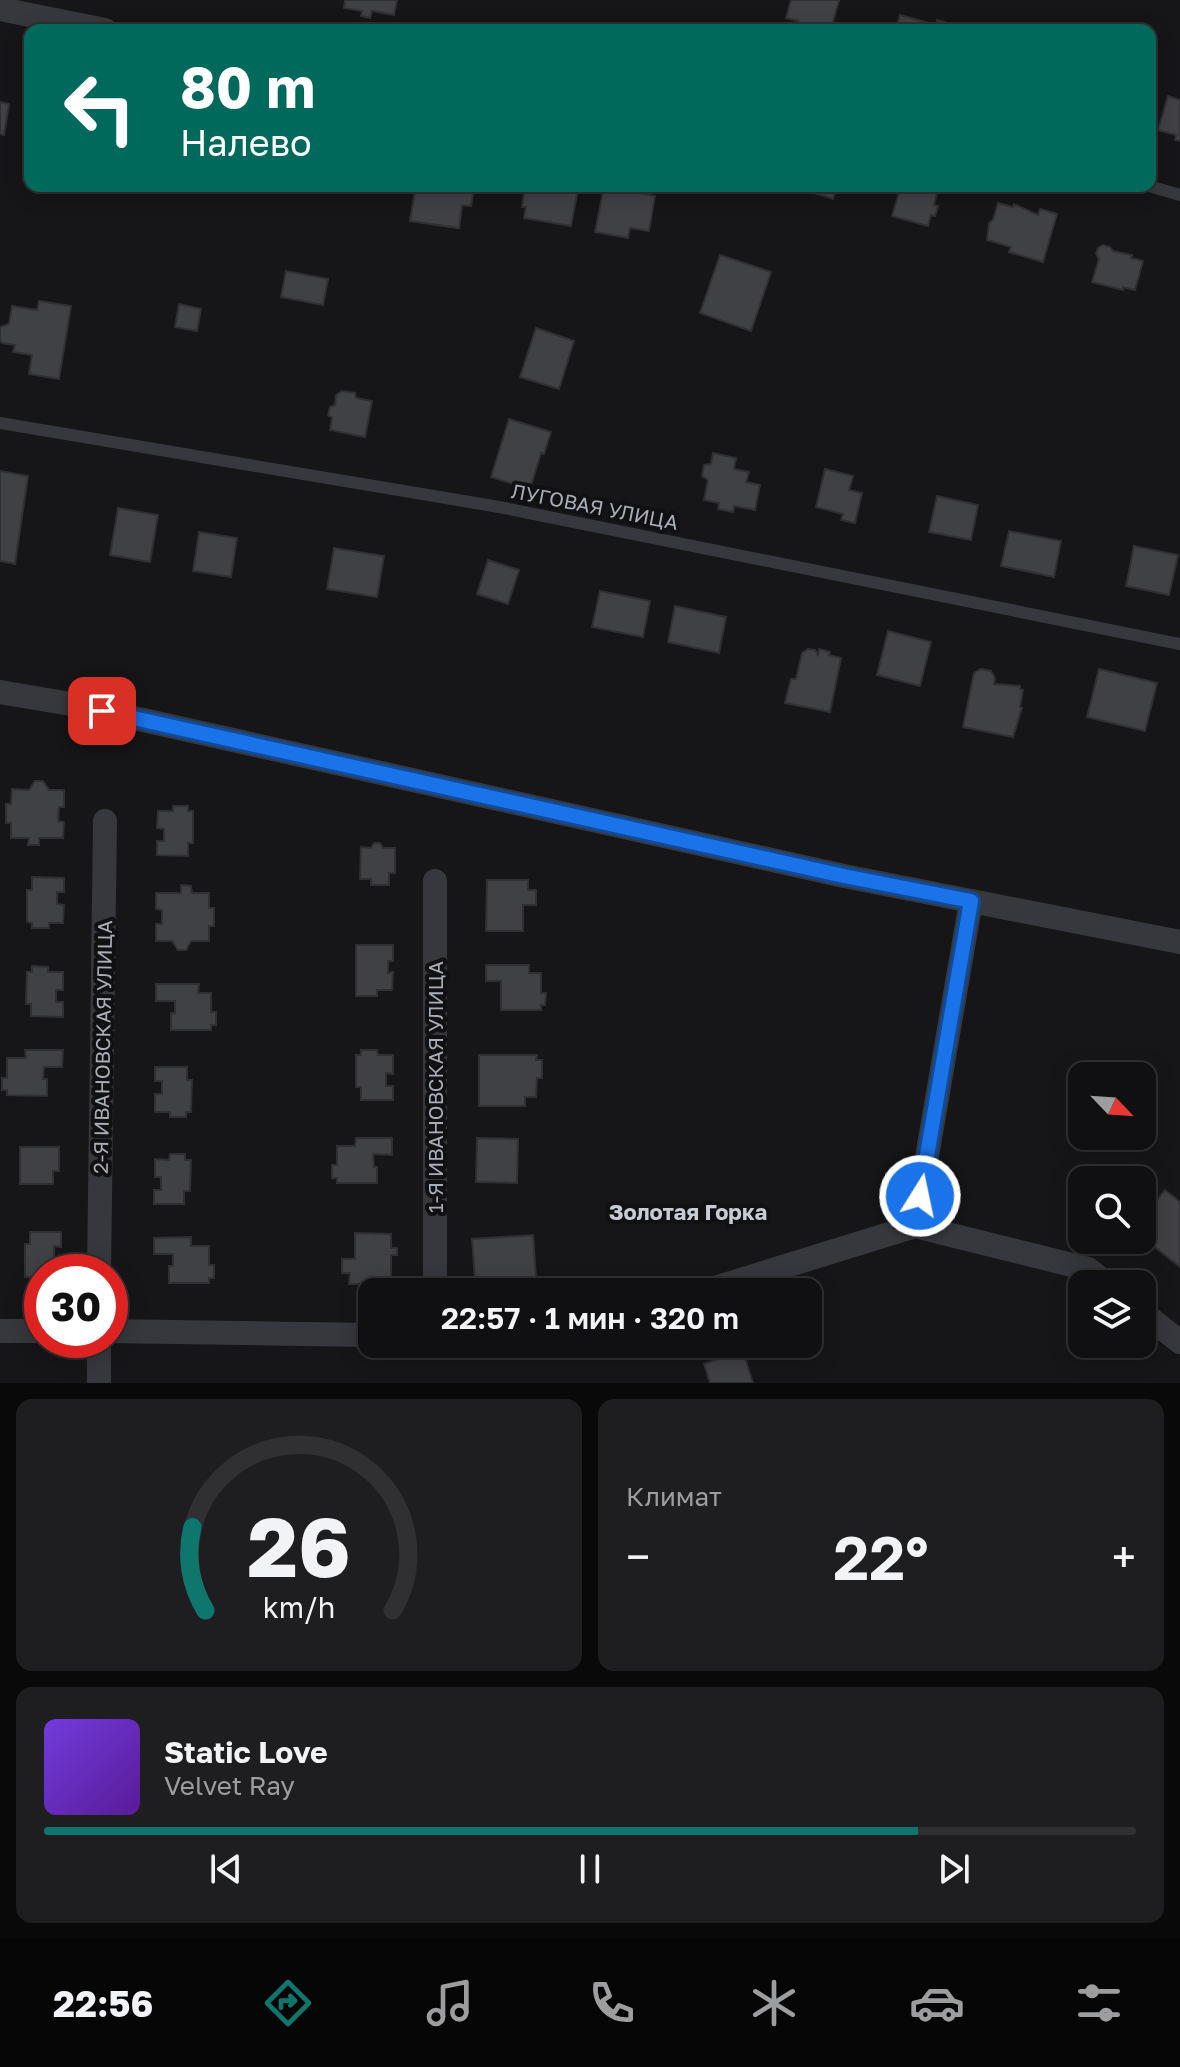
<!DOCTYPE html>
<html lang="ru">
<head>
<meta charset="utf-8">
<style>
	:root { --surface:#101012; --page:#1e1e20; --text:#f1f3f6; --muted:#9c9d9f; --line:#303032; --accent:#0f766e }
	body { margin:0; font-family:"Golos Text",sans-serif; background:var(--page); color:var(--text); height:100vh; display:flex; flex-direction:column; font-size:30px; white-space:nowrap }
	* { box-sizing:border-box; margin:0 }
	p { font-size:26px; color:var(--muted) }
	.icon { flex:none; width:44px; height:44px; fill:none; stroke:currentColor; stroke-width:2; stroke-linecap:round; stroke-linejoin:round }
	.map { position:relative; height:1383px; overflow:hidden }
	.drawer { display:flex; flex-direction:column; gap:16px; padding:16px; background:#09090a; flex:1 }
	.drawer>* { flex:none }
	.banner { position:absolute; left:24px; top:24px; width:1132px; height:168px; border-radius:16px; box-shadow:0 4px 20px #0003,0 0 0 2px var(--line); background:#00695c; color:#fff; overflow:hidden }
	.needle { width:52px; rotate:115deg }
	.tools { position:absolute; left:1068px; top:1062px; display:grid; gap:16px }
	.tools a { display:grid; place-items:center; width:88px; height:88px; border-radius:16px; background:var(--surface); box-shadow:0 4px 20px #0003,0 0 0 2px var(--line); font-size:40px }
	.speed { position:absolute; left:24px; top:1254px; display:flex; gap:16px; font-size:40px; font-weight:700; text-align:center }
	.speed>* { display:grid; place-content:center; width:104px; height:104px; border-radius:50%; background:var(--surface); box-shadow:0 4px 20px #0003,0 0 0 2px var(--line); line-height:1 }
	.speed .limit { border:12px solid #d22; background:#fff; color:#111 }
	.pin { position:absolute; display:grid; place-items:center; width:68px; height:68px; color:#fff; margin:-34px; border-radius:16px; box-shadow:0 4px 12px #0006 }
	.me { position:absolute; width:88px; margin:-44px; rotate:10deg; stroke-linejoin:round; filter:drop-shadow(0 0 6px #0008) }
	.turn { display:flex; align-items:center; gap:28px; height:168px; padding:0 24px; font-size:36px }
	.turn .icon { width:104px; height:104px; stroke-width:2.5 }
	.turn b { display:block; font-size:56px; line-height:68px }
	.big { font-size:60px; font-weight:600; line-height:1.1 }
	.drawer .tile { flex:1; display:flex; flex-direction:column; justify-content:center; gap:12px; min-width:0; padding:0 28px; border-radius:16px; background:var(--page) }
	.drawer .dial { align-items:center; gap:0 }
	.dial svg { height:208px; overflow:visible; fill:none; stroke:var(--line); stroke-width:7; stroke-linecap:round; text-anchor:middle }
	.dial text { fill:var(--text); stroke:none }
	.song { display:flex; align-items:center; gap:24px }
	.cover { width:96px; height:96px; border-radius:12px; background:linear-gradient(135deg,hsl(260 70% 55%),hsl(270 70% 35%)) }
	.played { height:8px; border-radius:4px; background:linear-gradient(90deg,var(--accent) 80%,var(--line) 80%) }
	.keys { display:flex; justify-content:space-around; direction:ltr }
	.heat { display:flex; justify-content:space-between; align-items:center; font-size:44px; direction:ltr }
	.drawer .tiles { flex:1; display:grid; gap:16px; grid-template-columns:1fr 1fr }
	.tile:last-child { grid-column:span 2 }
	.trip { position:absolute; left:358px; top:1278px; width:464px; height:80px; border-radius:16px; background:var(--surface); box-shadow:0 4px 20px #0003,0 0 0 2px var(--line); font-weight:600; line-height:80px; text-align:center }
	.dock { display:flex; height:128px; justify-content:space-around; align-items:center; background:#060607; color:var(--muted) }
	.dock .icon { width:56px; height:56px }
	.dock .on { color:var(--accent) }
	.dock b { font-size:36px; color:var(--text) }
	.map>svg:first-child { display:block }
	.building { fill:#404145; stroke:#303034; stroke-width:2 }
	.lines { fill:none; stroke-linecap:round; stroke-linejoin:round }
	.service { stroke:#37383d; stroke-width:12 }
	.minor { stroke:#37383d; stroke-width:24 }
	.route-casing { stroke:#114b97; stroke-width:20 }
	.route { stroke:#1a73e8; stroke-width:14 }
	.labels { text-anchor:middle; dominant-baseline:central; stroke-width:8; stroke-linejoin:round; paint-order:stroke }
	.street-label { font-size:20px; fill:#a8adb8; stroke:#111113 }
	.neighbourhood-label { font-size:22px; font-weight:bold; fill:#c9ccd4; stroke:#111113 }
</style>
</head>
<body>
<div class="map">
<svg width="1180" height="1383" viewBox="0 0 1180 1383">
	<rect width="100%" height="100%" fill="#161618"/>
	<!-- building -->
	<g class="building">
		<path d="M345,0H397L394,15L372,11L370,18L361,16L362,11L344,8Z"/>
		<path d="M791,0H839L831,30H795L798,21L786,18Z"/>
		<path d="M900,15L936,25L937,20L972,30H896Z"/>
		<path d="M1168,96L1180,100V141L1175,140L1176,135L1158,130Z"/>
		<path d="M0,102L9,104L4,135L0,134Z"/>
		<path d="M416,186H474L471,206L462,205L459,228L410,221Z"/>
		<path d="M416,186H474L471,206L462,205L459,228L410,221Z"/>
		<path d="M525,186H563L578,189L571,226L524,218L526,207H522Z"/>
		<path d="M604,186L655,196L649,231L630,228L628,238L595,232Z"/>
		<path d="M792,186H837L833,199Z"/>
		<path d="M901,186H928L938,189L934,205L938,206L935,216L931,215L928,226L892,216Z"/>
		<path d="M998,203L1013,207L1014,204L1038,215L1040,209L1057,214L1043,262L1009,252L1011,247L987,240L989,223L993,220Z"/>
		<path d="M1103,245L1110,247L1113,251L1132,255L1131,258L1143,261L1135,290L1123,287V290L1092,282L1099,259L1096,254L1098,248Z"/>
		<path d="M720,255L771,272L751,331L700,313Z"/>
		<path d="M286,271L328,279L323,305L281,297Z"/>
		<path d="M39,301L71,306L59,379L29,374L32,355L13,352L15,345L2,343L0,340V327L9,324L12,306L37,310Z"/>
		<path d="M179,304L201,309L197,331L175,327Z"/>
		<path d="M536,328L574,341L559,389L520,377Z"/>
		<path d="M342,391L355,393L356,398L372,401L365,437L330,430L332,418L328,415L330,407L335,405L336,395Z"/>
		<path d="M509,419L551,432L544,454L541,453L530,489L491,477Z"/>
		<path d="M713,453L736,458L734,469L749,472L746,482L760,485L755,510L734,506L733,512L718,509L719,503L704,500L708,480L702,476L704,465L711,464Z"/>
		<path d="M825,469L853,476L849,490L862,493L855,523L841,520L843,514L816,507Z"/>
		<path d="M0,471L28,476L15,564L0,561Z"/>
		<path d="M937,496L978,505L971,540L929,532Z"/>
		<path d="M118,508L158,515L150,562L110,555Z"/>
		<path d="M1009,531L1061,541L1054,577L1001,566Z"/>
		<path d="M199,532L237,538L231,577L193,571Z"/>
		<path d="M1134,546L1178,555L1169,595L1126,586Z"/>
		<path d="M334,548L384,556L377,597L327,589Z"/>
		<path d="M488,560L519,570L508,604L477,594Z"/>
		<path d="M600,591L650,601L643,637L592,627Z"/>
		<path d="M675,606L726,617L719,653L668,642Z"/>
		<path d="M888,631L931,642L920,686L877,675Z"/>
		<path d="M808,649L815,650L818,655L819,649L830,652L829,655L841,658L830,712L785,703L791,679H796L802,653Z"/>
		<path d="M981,669L991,671L995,678L994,684L1020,686V689L1023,690L1020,707L1022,708L1013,737L963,727L974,673Z"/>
		<path d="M1099,669L1157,683L1145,731L1087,717Z"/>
		<path d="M35,781H43L49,790H64V807H59L58,821L64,822L63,838H39V845H28L29,838H11V823H6V804H11L12,789L29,790Z"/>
		<path d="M173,806H188V811H193V843H188V856L157,855V841H164V829L157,828L158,811H173Z"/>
		<path d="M374,843H380L383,848H395V873H389V885H371V879H360L361,847L371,848Z"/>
		<path d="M32,877L64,878V892H57V904L64,905L63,923H49V928H32V923L27,922V890H32Z"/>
		<path d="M487,880H528V890H536V905H523V931H486Z"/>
		<path d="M181,885L191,886L192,893H209V908H214V926H209V941H191L186,950H178L172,941H156V924H162V910L156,909V893H181Z"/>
		<path d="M356,945H393V961H388V973L393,972L392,990H377V996H356Z"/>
		<path d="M486,965H529V973H541V993H546L545,1005H541V1010H501V981H486Z"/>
		<path d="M32,966L48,967V972H63V990H56V1002H63V1017L31,1016V1004H26L27,972H32Z"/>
		<path d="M156,984H199L198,993H211V1012H216V1025H211V1030H171V1013H175V1001H156Z"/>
		<path d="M25,1050H63L62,1067H44L43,1079H47V1096L7,1095V1090H2V1078H7V1058H26Z"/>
		<path d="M361,1050H377L378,1055H393V1074L386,1073V1086H393V1100H361V1087H356V1055H361Z"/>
		<path d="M479,1055H537L536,1060H542V1078H537L536,1097H525V1106H479Z"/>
		<path d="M155,1067H187V1080H192L191,1112H186V1117H170V1112H155V1094H162V1081H155Z"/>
		<path d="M356,1138H392V1155L373,1154L374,1167H377V1183H337V1178H332V1165H337V1146H355Z"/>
		<path d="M477,1138L518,1139L517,1183L476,1182Z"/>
		<path d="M20,1147H59V1171H53V1184H20Z"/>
		<path d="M170,1154H185V1160H191L190,1191H184V1204H154V1190H161V1177H155V1159L169,1160Z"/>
		<path d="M1165,1190L1180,1202V1267L1142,1237V1218Z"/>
		<path d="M30,1232H61V1247L54,1246V1259H61V1272H42V1282H30V1277H25V1244H30Z"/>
		<path d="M355,1233L391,1234V1248H397V1255H391V1279H376V1284H349L350,1273H342V1259H355Z"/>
		<path d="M533,1235L537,1291L476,1292L472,1239Z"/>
		<path d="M191,1237V1246H209V1265H214V1278H209V1283H169V1266H173V1254H154V1238Z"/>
		<path d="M743,1351L753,1383H710L704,1364Z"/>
	</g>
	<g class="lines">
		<!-- service -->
		<g class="service">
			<path d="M1149,186L1180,195"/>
			<path d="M0,423L499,507L1180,644"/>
		</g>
		<!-- minor -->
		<g class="minor">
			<path d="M0,9L105,30"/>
			<path d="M0,692L71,704L844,876L1180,942"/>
			<path d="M915,1226L971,901"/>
			<path d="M915,1226L1088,1269L1107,1284"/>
			<path d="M99,1272L105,821"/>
			<path d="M435,1292V881"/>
			<path d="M702,1292L915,1226"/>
			<path d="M1142,1312L1180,1342"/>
			<path d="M0,1331H42"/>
			<path d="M110,1331L372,1335"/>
			<path d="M99,1340V1383"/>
		</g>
	</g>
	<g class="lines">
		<!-- route casing -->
		<g class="route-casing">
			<path id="route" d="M102,711L844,876L971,901L920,1196"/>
		</g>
		<!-- route -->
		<use href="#route" class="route"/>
	</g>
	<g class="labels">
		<!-- street labels -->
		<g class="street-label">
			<text transform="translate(595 506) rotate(11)">ЛУГОВАЯ УЛИЦА</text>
			<text transform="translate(102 1047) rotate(-89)">2-Я ИВАНОВСКАЯ УЛИЦА</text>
			<text transform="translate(435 1087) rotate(-90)">1-Я ИВАНОВСКАЯ УЛИЦА</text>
		</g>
		<!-- neighbourhood labels -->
		<g class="neighbourhood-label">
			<text x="688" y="1211">Золотая Горка</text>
		</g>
	</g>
</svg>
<div class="tools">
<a><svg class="needle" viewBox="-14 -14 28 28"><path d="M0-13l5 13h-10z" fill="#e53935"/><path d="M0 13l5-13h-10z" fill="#9c9d9f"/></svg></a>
<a><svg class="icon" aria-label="search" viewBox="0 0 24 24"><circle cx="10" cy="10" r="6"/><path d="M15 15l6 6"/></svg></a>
<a><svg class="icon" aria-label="layers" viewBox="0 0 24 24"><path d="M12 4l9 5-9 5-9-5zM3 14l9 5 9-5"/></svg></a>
</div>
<div class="speed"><div class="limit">30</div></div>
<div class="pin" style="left:102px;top:711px;background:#d93025"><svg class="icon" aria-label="arrive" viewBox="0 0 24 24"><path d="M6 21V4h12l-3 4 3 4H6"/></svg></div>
<svg class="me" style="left:920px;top:1196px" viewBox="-20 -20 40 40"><circle r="17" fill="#1a73e8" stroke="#fff" stroke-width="3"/><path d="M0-11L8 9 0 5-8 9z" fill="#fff"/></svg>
<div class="trip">22:57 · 1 мин · 320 m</div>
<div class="banner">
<div class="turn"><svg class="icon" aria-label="left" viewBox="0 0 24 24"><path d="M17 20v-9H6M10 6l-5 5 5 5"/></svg><div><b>80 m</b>Налево</div></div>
</div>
</div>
<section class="drawer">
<div class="tiles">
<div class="tile dial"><svg viewBox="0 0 100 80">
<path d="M14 69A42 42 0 1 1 86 69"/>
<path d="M14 69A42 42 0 0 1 9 37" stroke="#0f766e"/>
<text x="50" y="56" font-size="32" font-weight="700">26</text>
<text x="50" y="72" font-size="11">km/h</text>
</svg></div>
<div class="tile"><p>Климат</p>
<div class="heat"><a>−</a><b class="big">22°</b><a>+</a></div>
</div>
<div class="tile">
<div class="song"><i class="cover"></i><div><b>Static Love</b><p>Velvet Ray</p></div></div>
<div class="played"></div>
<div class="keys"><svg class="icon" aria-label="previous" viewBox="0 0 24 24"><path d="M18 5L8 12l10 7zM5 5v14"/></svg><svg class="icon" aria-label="pause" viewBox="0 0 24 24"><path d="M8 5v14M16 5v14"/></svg><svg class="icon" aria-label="next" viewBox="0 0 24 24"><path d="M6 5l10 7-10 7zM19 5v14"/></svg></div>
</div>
</div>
</section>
<nav class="dock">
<b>22:56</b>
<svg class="icon on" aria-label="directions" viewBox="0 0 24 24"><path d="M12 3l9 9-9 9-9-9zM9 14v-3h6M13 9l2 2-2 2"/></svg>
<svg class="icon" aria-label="music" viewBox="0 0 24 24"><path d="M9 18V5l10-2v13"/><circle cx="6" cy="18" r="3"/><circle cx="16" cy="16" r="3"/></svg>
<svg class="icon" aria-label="phone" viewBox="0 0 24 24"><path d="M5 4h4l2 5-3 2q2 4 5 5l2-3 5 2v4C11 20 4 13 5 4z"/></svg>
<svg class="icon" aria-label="climate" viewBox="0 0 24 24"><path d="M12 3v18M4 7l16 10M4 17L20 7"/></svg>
<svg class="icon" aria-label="car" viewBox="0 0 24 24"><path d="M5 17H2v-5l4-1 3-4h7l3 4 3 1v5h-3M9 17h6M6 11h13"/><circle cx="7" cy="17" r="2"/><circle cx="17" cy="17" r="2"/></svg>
<svg class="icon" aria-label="filters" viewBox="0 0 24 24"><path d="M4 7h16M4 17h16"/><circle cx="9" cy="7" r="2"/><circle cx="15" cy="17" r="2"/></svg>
</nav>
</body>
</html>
